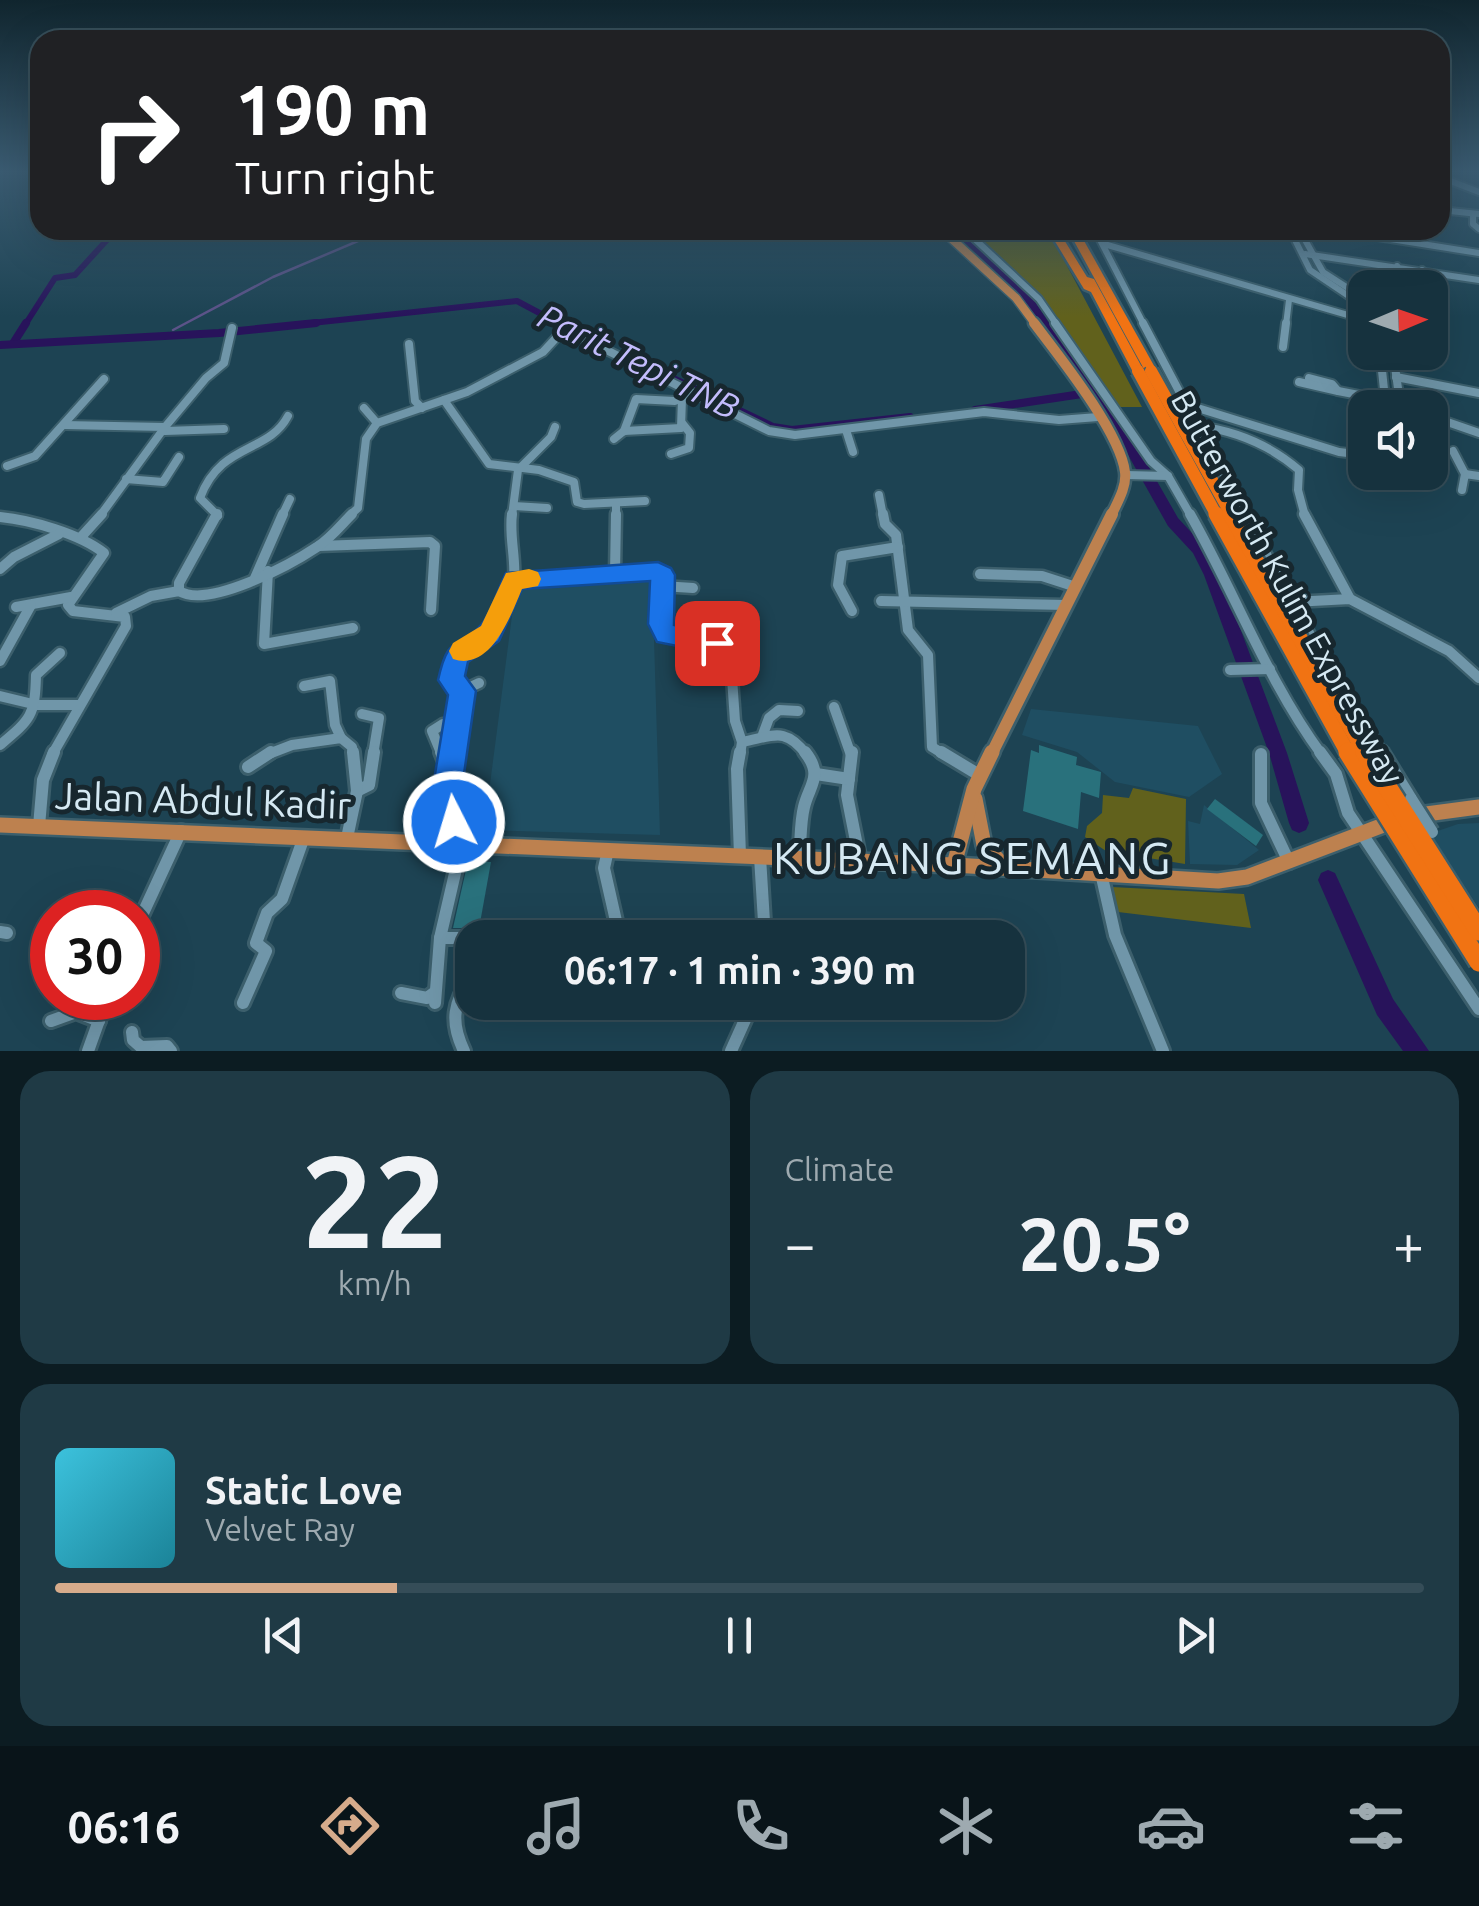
<!DOCTYPE html>
<html lang="en">
<head>
<meta charset="utf-8">
<style>
	:root { --surface:#16323e; --page:#1f3a45; --text:#f1f3f6; --muted:#9eaab0; --line:#354d58; --accent:#d6ab8b }
	body { margin:0; font-family:Ubuntu,sans-serif; background:var(--page); color:var(--text); height:100vh; display:flex; flex-direction:column; font-size:38px; white-space:nowrap }
	* { box-sizing:border-box; margin:0 }
	p { font-size:32px; color:var(--muted) }
	.icon { flex:none; width:55px; height:55px; fill:none; stroke:currentColor; stroke-width:2; stroke-linecap:round; stroke-linejoin:round }
	.map { position:relative; height:1051px; overflow:hidden }
	.sheet { display:flex; flex-direction:column; gap:20px; padding:20px; background:#0c1c22; flex:1 }
	.sheet>* { flex:none }
	.banner { position:absolute; left:30px; top:30px; width:1420px; height:210px; border-radius:30px; box-shadow:0 10px 40px #0002,0 0 0 2px var(--line); background:#202124; color:#fff; overflow:hidden }
	.needle { width:65px; rotate:88deg }
	.fabs { position:absolute; left:1348px; top:270px; display:grid; gap:20px }
	.fabs a { display:grid; place-items:center; width:100px; height:100px; border-radius:20px; background:var(--surface); box-shadow:0 10px 40px #0002,0 0 0 2px var(--line); font-size:50px }
	.speed { position:absolute; left:30px; top:890px; display:flex; gap:20px; font-size:50px; font-weight:700; text-align:center }
	.speed>* { display:grid; place-content:center; width:130px; height:130px; border-radius:50%; background:var(--surface); box-shadow:0 10px 40px #0002,0 0 0 2px var(--line); line-height:1 }
	.speed .limit { border:15px solid #d22; background:#fff; color:#111 }
	.pin { position:absolute; display:grid; place-items:center; width:85px; height:85px; color:#fff; margin:-42px; border-radius:20px; box-shadow:0 5px 15px #0006 }
	.me { position:absolute; width:110px; margin:-55px; rotate:355deg; stroke-linejoin:round; filter:drop-shadow(0 0 8px #0008) }
	.turn { display:flex; align-items:center; gap:35px; height:210px; padding:0 40px; font-size:45px }
	.turn .icon { width:130px; height:130px; stroke-width:2.5 }
	.turn b { display:block; font-size:70px; line-height:85px }
	.big { font-size:75px; font-weight:700; line-height:1.1 }
	.sheet .tile { flex:1; display:flex; flex-direction:column; justify-content:center; gap:15px; min-width:0; padding:0 35px; border-radius:30px; background:var(--page) }
	.sheet .dial { align-items:center; gap:0 }
	.dial b { font-size:130px; line-height:1 }
	.song { display:flex; align-items:center; gap:30px }
	.cover { width:120px; height:120px; border-radius:15px; background:linear-gradient(135deg,hsl(190 70% 55%),hsl(190 70% 35%)) }
	.played { height:10px; border-radius:5px; background:linear-gradient(90deg,var(--accent) 25%,var(--line) 25%) }
	.keys { display:flex; justify-content:space-around; direction:ltr }
	.heat { display:flex; justify-content:space-between; align-items:center; font-size:55px; direction:ltr }
	.sheet .tiles { flex:1; display:grid; gap:20px; grid-template-columns:1fr 1fr }
	.tile:last-child { grid-column:span 2 }
	.trip { position:absolute; left:455px; top:920px; width:570px; height:100px; border-radius:30px; background:var(--surface); box-shadow:0 10px 40px #0002,0 0 0 2px var(--line); font-weight:700; line-height:100px; text-align:center }
	.menu { display:flex; height:160px; justify-content:space-around; align-items:center; background:#091419; color:var(--muted) }
	.menu .icon { width:70px; height:70px }
	.menu .active { color:var(--accent) }
	.menu b { font-size:45px; color:var(--text) }
	.map>svg:first-child { display:block }
	.built { fill:#1f4e62 }
	.green { fill:#61611c }
	.lines { fill:none; stroke-linecap:round; stroke-linejoin:round }
	.stream { stroke:#5c5389; stroke-width:2.5 }
	.canal-far1 { stroke:#28135b; stroke-width:6 }
	.canal { stroke:#28135b; stroke-width:8 }
	.river { fill:#28135b; fill-rule:evenodd }
	.building { fill:#29717c }
	.minor-far3-casing { stroke:#3c5f6c; stroke-width:10 }
	.minor-far2-casing { stroke:#3c5f6c; stroke-width:12 }
	.minor-far1-casing { stroke:#3c5f6c; stroke-width:15 }
	.minor-casing { stroke:#3c5f6c; stroke-width:18 }
	.major-far3-casing { stroke:#3c5f6c; stroke-width:11 }
	.major-far2-casing { stroke:#3c5f6c; stroke-width:15 }
	.major-far1-casing { stroke:#3c5f6c; stroke-width:18 }
	.major-casing { stroke:#3c5f6c; stroke-width:20 }
	.highway-casing { stroke:#3c5f6c; stroke-width:5 }
	.minor-far3 { stroke:#7096a9; stroke-width:6 }
	.minor-far2 { stroke:#7096a9; stroke-width:8 }
	.minor-far1 { stroke:#7096a9; stroke-width:10 }
	.minor { stroke:#7096a9; stroke-width:12 }
	.major-far3 { stroke:#bd814f; stroke-width:8 }
	.major-far2 { stroke:#bd814f; stroke-width:10 }
	.major-far1 { stroke:#bd814f; stroke-width:12 }
	.major { stroke:#bd814f; stroke-width:15 }
	.highway { fill:#f17313; fill-rule:evenodd }
	.minor-bridge-casing { stroke:#3c5f6c; stroke-width:18; stroke-linecap:butt }
	.highway-bridge-far2-casing { stroke:#3c5f6c; stroke-width:18; stroke-linecap:butt }
	.highway-bridge-far1-casing { stroke:#3c5f6c; stroke-width:20; stroke-linecap:butt }
	.highway-bridge-casing { stroke:#3c5f6c; stroke-width:24; stroke-linecap:butt }
	.minor-bridge { stroke:#7096a9; stroke-width:12 }
	.highway-bridge-far2 { stroke:#f17313; stroke-width:12 }
	.highway-bridge-far1 { stroke:#f17313; stroke-width:15 }
	.highway-bridge { stroke:#f17313; stroke-width:19 }
	.route { fill:#1a73e8; stroke:#114b97; stroke-width:2.5 }
	.slow { fill:#f59e0b }
	.labels { text-anchor:middle; dominant-baseline:central; stroke-width:10; stroke-linejoin:round; paint-order:stroke }
	.street-label { font-size:32px; fill:#d5e9f3; stroke:#17272e }
	.water-label { font-size:35px; font-style:italic; fill:#c3bcfc; stroke:#17272e }
	.near-street-label { font-size:38px; fill:#d5e9f3; stroke:#17272e }
	.near-quarter-label { font-size:45px; letter-spacing:2.5px; fill:#d5e9f3; stroke:#17272e }
</style>
</head>
<body>
<div class="map">
<svg width="1479" height="1051" viewBox="0 0 1479 1051">
	<rect width="100%" height="100%" fill="#1d4353"/>
	<!-- built -->
	<g class="built">
		<path d="M652,574L660,835L484,830L516,585L553,578Z"/>
		<path d="M1031,709L1198,726L1222,774L1189,797L1115,782L1077,752L1022,735Z"/>
		<path d="M1204,805L1259,850L1237,865L1190,864L1188,821L1200,824Z"/>
		<path d="M1479,823V908L1429,834L1458,824Z"/>
	</g>
	<!-- green -->
	<g class="green">
		<path d="M969,230H1048L1142,407H1120L1036,292Z"/>
		<path d="M1133,788L1186,799L1185,864L1106,851L1085,837L1087,826L1102,813L1103,795L1129,798Z"/>
		<path d="M1112,887L1244,894L1251,928L1118,912Z"/>
	</g>
	<g class="lines">
		<!-- stream -->
		<path class="stream" d="M173,330L273,277L384,230"/>
		<!-- canal-far1 -->
		<g class="canal-far1">
			<path d="M25,325L55,278L75,275L116,230"/>
			<path d="M293,325L517,301L562,325"/>
		</g>
		<!-- canal -->
		<g class="canal">
			<path d="M558,323L568,328"/>
			<path d="M14,342L26,323"/>
			<path d="M0,345L219,333L316,323"/>
			<path d="M667,376L773,427L792,430L910,417"/>
			<path d="M975,410L1095,392"/>
		</g>
		<!-- river -->
		<g class="river">
			<path d="M951,230H962L1026,288L1049,323L1071,346L1138,448L1178,518L1203,545L1220,575L1287,753L1309,823L1306,830L1299,833L1292,830L1289,823L1269,753L1204,575L1193,553L1168,526L1127,453L1062,352L1041,328L1018,292Z"/>
			<path d="M1328,870L1335,873L1393,999L1429,1051H1403L1377,1015L1318,880L1321,873Z"/>
		</g>
	</g>
	<!-- building -->
	<g class="building">
		<path d="M1039,745L1077,757L1076,765L1101,772L1099,798L1081,792L1078,829L1023,811L1031,750L1039,753Z"/>
		<path d="M1215,799L1263,835L1256,846L1207,809Z"/>
		<path d="M468,861L491,862L480,923L477,928H453Z"/>
	</g>
	<g class="lines">
		<!-- minor-far3 casing -->
		<g class="minor-far3-casing">
			<g id="minor-far3">
				<path d="M1440,177L1479,192"/>
				<path d="M1440,210L1479,214"/>
				<path d="M1473,214V224L1479,229"/>
				<path d="M965,230L1039,299L1057,325"/>
				<path d="M1095,230L1144,325"/>
				<path d="M1290,230L1310,270L1365,307"/>
				<path d="M1363,230L1378,237L1479,253"/>
				<path d="M1300,231L1323,272L1365,299"/>
				<path d="M1104,244L1365,320"/>
				<path d="M1305,254L1479,280"/>
				<path d="M1397,266L1395,275L1405,283L1422,284V270"/>
				<path d="M568,325L571,322"/>
				<path d="M1286,325L1289,300"/>
			</g>
		</g>
		<!-- minor-far2 casing -->
		<g class="minor-far2-casing">
			<g id="minor-far2">
				<path d="M1055,323L1151,461L1168,476L1191,516"/>
				<path d="M1143,323L1245,516"/>
				<path d="M562,328L769,431L795,435L984,412L1059,420L1098,417"/>
				<path d="M409,344L415,401L422,408"/>
				<path d="M1283,347L1286,323"/>
				<path d="M1380,352L1386,408"/>
				<path d="M1393,352L1400,403L1409,408"/>
				<path d="M1396,377L1479,393"/>
				<path d="M1309,378L1332,384L1338,391L1400,403"/>
				<path d="M1299,382L1338,391"/>
				<path d="M444,400L489,464L539,470L574,482L577,502L584,504L645,501"/>
				<path d="M1188,405L1339,452L1365,455"/>
				<path d="M364,408L377,423"/>
				<path d="M1430,416L1479,433"/>
				<path d="M64,425L165,427"/>
				<path d="M1198,426C1236,431 1270,445 1299,470L1298,490L1305,516"/>
				<path d="M846,430L853,452"/>
				<path d="M165,431L224,429"/>
				<path d="M624,431L636,399L675,401L686,395"/>
				<path d="M614,439L624,431L681,428L682,398"/>
				<path d="M1453,451L1465,474"/>
				<path d="M671,454L689,448L690,433L682,423"/>
				<path d="M7,466L35,456L104,379"/>
				<path d="M1126,475L1168,476"/>
				<path d="M126,479L163,482L179,457"/>
				<path d="M1462,490L1465,474L1479,476"/>
				<path d="M879,495L883,516"/>
				<path d="M514,506L547,508"/>
				<path d="M100,516L165,427L206,378L224,363L232,328"/>
				<path d="M218,516L200,498C221,442 268,454 288,416"/>
				<path d="M282,516L290,499"/>
				<path d="M349,516L358,508L366,439L377,423L467,392L543,352L570,323"/>
				<path d="M512,516L518,470L551,437L555,427"/>
				<path d="M616,516V505"/>
			</g>
		</g>
		<!-- minor-far1 casing -->
		<g class="minor-far1-casing">
			<g id="minor-far1">
				<path d="M883,514L885,524L896,535L908,630L928,655L932,747L945,755"/>
				<path d="M1190,514C1235,593 1268,682 1322,755"/>
				<path d="M1244,514L1326,664L1383,755"/>
				<path d="M1304,514L1350,599"/>
				<path d="M0,517C31,520 80,534 104,553L68,605L73,611L125,617L126,626L52,755"/>
				<path d="M82,536L102,514"/>
				<path d="M319,546L430,542L435,546L431,610"/>
				<path d="M0,569L14,557L59,534"/>
				<path d="M268,571L264,644L353,628"/>
				<path d="M615,573L616,514"/>
				<path d="M980,574L1042,576L1076,587"/>
				<path d="M255,578L283,514"/>
				<path d="M514,580L658,571L663,575L660,624L666,634L730,649L735,721L742,742L740,755"/>
				<path d="M662,586L693,588"/>
				<path d="M179,591V583L217,514"/>
				<path d="M881,601L1066,605"/>
				<path d="M1293,602L1350,599L1449,651L1479,678"/>
				<path d="M16,607L71,597"/>
				<path d="M852,611L838,585L842,556L898,547"/>
				<path d="M116,613L151,596L179,591C208,609 290,565 317,547C330,539 341,525 352,514"/>
				<path d="M0,661L31,605"/>
				<path d="M1230,670L1270,669"/>
				<path d="M479,683L462,691L452,680L458,655C484,637 510,613 514,579C516,558 509,536 512,514"/>
				<path d="M304,686L330,681L335,725L341,738"/>
				<path d="M0,696L37,705H78"/>
				<path d="M834,707L851,755"/>
				<path d="M362,714L379,718L373,755"/>
				<path d="M762,737L769,718L779,710L798,711"/>
				<path d="M742,742C774,736 785,726 807,755"/>
				<path d="M0,745C31,719 35,716 36,675L60,653"/>
				<path d="M266,755L292,745L341,738L352,747L353,755"/>
				<path d="M442,755L432,731L443,724L455,726"/>
				<path d="M453,755L462,691"/>
			</g>
		</g>
		<!-- minor casing -->
		<g class="minor-casing">
			<g id="minor">
				<path d="M441,752L449,772"/>
				<path d="M852,752L847,795L860,861"/>
				<path d="M941,752L981,776"/>
				<path d="M1320,752L1336,774L1348,813L1479,1009"/>
				<path d="M1382,752L1411,799"/>
				<path d="M1261,754V803L1289,862"/>
				<path d="M248,767L271,752"/>
				<path d="M816,774L849,779"/>
				<path d="M357,791L369,785L374,752"/>
				<path d="M39,826L43,780L54,752"/>
				<path d="M347,838L357,791L353,752"/>
				<path d="M451,843C454,812 449,783 453,752"/>
				<path d="M608,850L604,868L616,921"/>
				<path d="M740,856L737,769L740,752"/>
				<path d="M760,857L765,938"/>
				<path d="M799,858C801,842 800,823 804,807C809,785 824,776 805,752"/>
				<path d="M1101,873L1115,935L1163,1051"/>
				<path d="M138,924L181,831"/>
				<path d="M0,932L7,933"/>
				<path d="M440,938H485"/>
				<path d="M401,993L427,998L435,992"/>
				<path d="M243,1003L266,951L256,943L267,913L282,899L304,837"/>
				<path d="M435,1003L440,938L462,843"/>
				<path d="M51,1021L76,1012L99,1021"/>
				<path d="M132,1032L133,1040L141,1047L167,1046L171,1051"/>
				<path d="M88,1051L107,998"/>
				<path d="M464,1051C450,1022 453,1002 472,977"/>
				<path d="M731,1051L753,1002"/>
			</g>
		</g>
		<!-- major-far3 casing -->
		<g class="major-far3-casing">
			<path id="major-far3" d="M942,230L1016,298L1036,325"/>
		</g>
		<!-- major-far2 casing -->
		<g class="major-far2-casing">
			<path id="major-far2" d="M1034,323C1059,356 1120,432 1125,472C1127,487 1117,503 1111,516"/>
		</g>
		<!-- major-far1 casing -->
		<g class="major-far1-casing">
			<path id="major-far1" d="M991,755L1112,514"/>
		</g>
		<!-- major casing -->
		<g class="major-casing">
			<g id="major">
				<path d="M975,799L984,845L1003,865"/>
				<path d="M1411,816L1479,807"/>
				<path d="M0,825L954,865L1218,881L1247,877L1394,821"/>
				<path d="M954,865L974,789L992,752"/>
			</g>
		</g>
		<!-- highway casing -->
		<g class="highway-casing">
			<g id="highway">
				<path d="M1048,230H1058L1087,277L1094,279L1144,371L1142,374H1134L1091,292L1084,289Z"/>
				<path d="M1068,230H1078L1157,371L1155,374L1151,375L1145,371Z"/>
			</g>
		</g>
		<!-- minor-far3 -->
		<use href="#minor-far3" class="minor-far3"/>
		<!-- minor-far2 -->
		<use href="#minor-far2" class="minor-far2"/>
		<!-- minor-far1 -->
		<use href="#minor-far1" class="minor-far1"/>
		<!-- minor -->
		<use href="#minor" class="minor"/>
		<!-- major-far3 -->
		<use href="#major-far3" class="major-far3"/>
		<!-- major-far2 -->
		<use href="#major-far2" class="major-far2"/>
		<!-- major-far1 -->
		<use href="#major-far1" class="major-far1"/>
		<!-- major -->
		<use href="#major" class="major"/>
		<!-- highway -->
		<use href="#highway" class="highway"/>
		<!-- minor-bridge casing -->
		<g class="minor-bridge-casing">
			<path id="minor-bridge" d="M1411,799L1432,832"/>
		</g>
		<!-- highway-bridge-far2 casing -->
		<g class="highway-bridge-far2-casing">
			<g id="highway-bridge-far2">
				<path d="M1138,371L1217,516"/>
				<path d="M1151,371L1232,516"/>
			</g>
		</g>
		<!-- highway-bridge-far1 casing -->
		<g class="highway-bridge-far1-casing">
			<g id="highway-bridge-far1">
				<path d="M1216,514L1349,755"/>
				<path d="M1230,514L1366,755"/>
			</g>
		</g>
		<!-- highway-bridge casing -->
		<g class="highway-bridge-casing">
			<g id="highway-bridge">
				<path d="M1348,752L1479,962"/>
				<path d="M1365,752L1479,931"/>
			</g>
		</g>
		<!-- minor-bridge -->
		<use href="#minor-bridge" class="minor-bridge"/>
		<!-- highway-bridge-far2 -->
		<use href="#highway-bridge-far2" class="highway-bridge-far2"/>
		<!-- highway-bridge-far1 -->
		<use href="#highway-bridge-far1" class="highway-bridge-far1"/>
		<!-- highway-bridge -->
		<use href="#highway-bridge" class="highway-bridge"/>
	</g>
	<!-- sky -->
	<linearGradient id="sky" x2="0" y2="1"><stop stop-color="#10252e"/><stop offset="0.54" stop-color="#3a5b71"/><stop offset="1" stop-color="#3a5b71" stop-opacity="0"/></linearGradient>
	<rect width="1479" height="317" fill="url(#sky)"/>
	<!-- route -->
	<path class="route" d="M658,562L671,568L675,575L674,625L726,636L730,643L726,651L717,654L657,642L648,624L650,581L522,589L499,641L468,662L465,676L476,691L464,774L469,822L465,832L454,837L444,832L435,774L448,695L438,680C449,630 458,652 481,625C492,613 498,588 506,573Z"/>
	<!-- slow -->
	<path class="slow" d="M529,569L538,572L541,579L538,586L522,589C511,615 491,672 453,659L449,651L453,643L481,626L506,573Z"/>
	<g class="labels">
		<!-- street labels -->
		<g class="street-label">
			<text transform="translate(1288 587) rotate(61)">Butterworth Kulim Expressway</text>
		</g>
		<!-- water labels -->
		<g class="water-label">
			<text transform="translate(639 361) rotate(26)">Parit Tepi TNB</text>
		</g>
		<!-- near-street labels -->
		<g class="near-street-label">
			<text transform="translate(203 800) rotate(2)">Jalan Abdul Kadir</text>
		</g>
		<!-- near-quarter labels -->
		<g class="near-quarter-label">
			<text x="973" y="857">KUBANG SEMANG</text>
		</g>
	</g>
</svg>
<div class="fabs">
<a><svg class="needle" viewBox="-14 -14 28 28"><path d="M0-13l5 13h-10z" fill="#e53935"/><path d="M0 13l5-13h-10z" fill="#9eaab0"/></svg></a>
<a><svg class="icon" aria-label="sound" viewBox="0 0 24 24"><path d="M4 9h4l5-4v14l-5-4H4zM17 9q2 3 0 6"/></svg></a>
</div>
<div class="speed"><div class="limit">30</div></div>
<div class="pin" style="left:717px;top:643px;background:#d93025"><svg class="icon" aria-label="arrive" viewBox="0 0 24 24"><path d="M6 21V4h12l-3 4 3 4H6"/></svg></div>
<svg class="me" style="left:454px;top:822px" viewBox="-20 -20 40 40"><circle r="17" fill="#1a73e8" stroke="#fff" stroke-width="3"/><path d="M0-11L8 9 0 5-8 9z" fill="#fff"/></svg>
<div class="trip">06:17 · 1 min · 390 m</div>
<div class="banner">
<div class="turn"><svg class="icon" aria-label="right" viewBox="0 0 24 24"><path d="M7 20v-9h11M14 6l5 5-5 5"/></svg><div><b>190 m</b>Turn right</div></div>
</div>
</div>
<section class="sheet">
<div class="tiles">
<div class="tile dial"><b>22</b><p>km/h</p></div>
<div class="tile"><p>Climate</p>
<div class="heat"><a>−</a><b class="big">20.5°</b><a>+</a></div>
</div>
<div class="tile">
<div class="song"><i class="cover"></i><div><b>Static Love</b><p>Velvet Ray</p></div></div>
<div class="played"></div>
<div class="keys"><svg class="icon" aria-label="previous" viewBox="0 0 24 24"><path d="M18 5L8 12l10 7zM5 5v14"/></svg><svg class="icon" aria-label="pause" viewBox="0 0 24 24"><path d="M8 5v14M16 5v14"/></svg><svg class="icon" aria-label="next" viewBox="0 0 24 24"><path d="M6 5l10 7-10 7zM19 5v14"/></svg></div>
</div>
</div>
</section>
<nav class="menu">
<b>06:16</b>
<svg class="icon active" aria-label="directions" viewBox="0 0 24 24"><path d="M12 3l9 9-9 9-9-9zM9 14v-3h6M13 9l2 2-2 2"/></svg>
<svg class="icon" aria-label="music" viewBox="0 0 24 24"><path d="M9 18V5l10-2v13"/><circle cx="6" cy="18" r="3"/><circle cx="16" cy="16" r="3"/></svg>
<svg class="icon" aria-label="phone" viewBox="0 0 24 24"><path d="M5 4h4l2 5-3 2q2 4 5 5l2-3 5 2v4C11 20 4 13 5 4z"/></svg>
<svg class="icon" aria-label="climate" viewBox="0 0 24 24"><path d="M12 3v18M4 7l16 10M4 17L20 7"/></svg>
<svg class="icon" aria-label="car" viewBox="0 0 24 24"><path d="M5 17H2v-5l4-1 3-4h7l3 4 3 1v5h-3M9 17h6M6 11h13"/><circle cx="7" cy="17" r="2"/><circle cx="17" cy="17" r="2"/></svg>
<svg class="icon" aria-label="filters" viewBox="0 0 24 24"><path d="M4 7h16M4 17h16"/><circle cx="9" cy="7" r="2"/><circle cx="15" cy="17" r="2"/></svg>
</nav>
</body>
</html>
